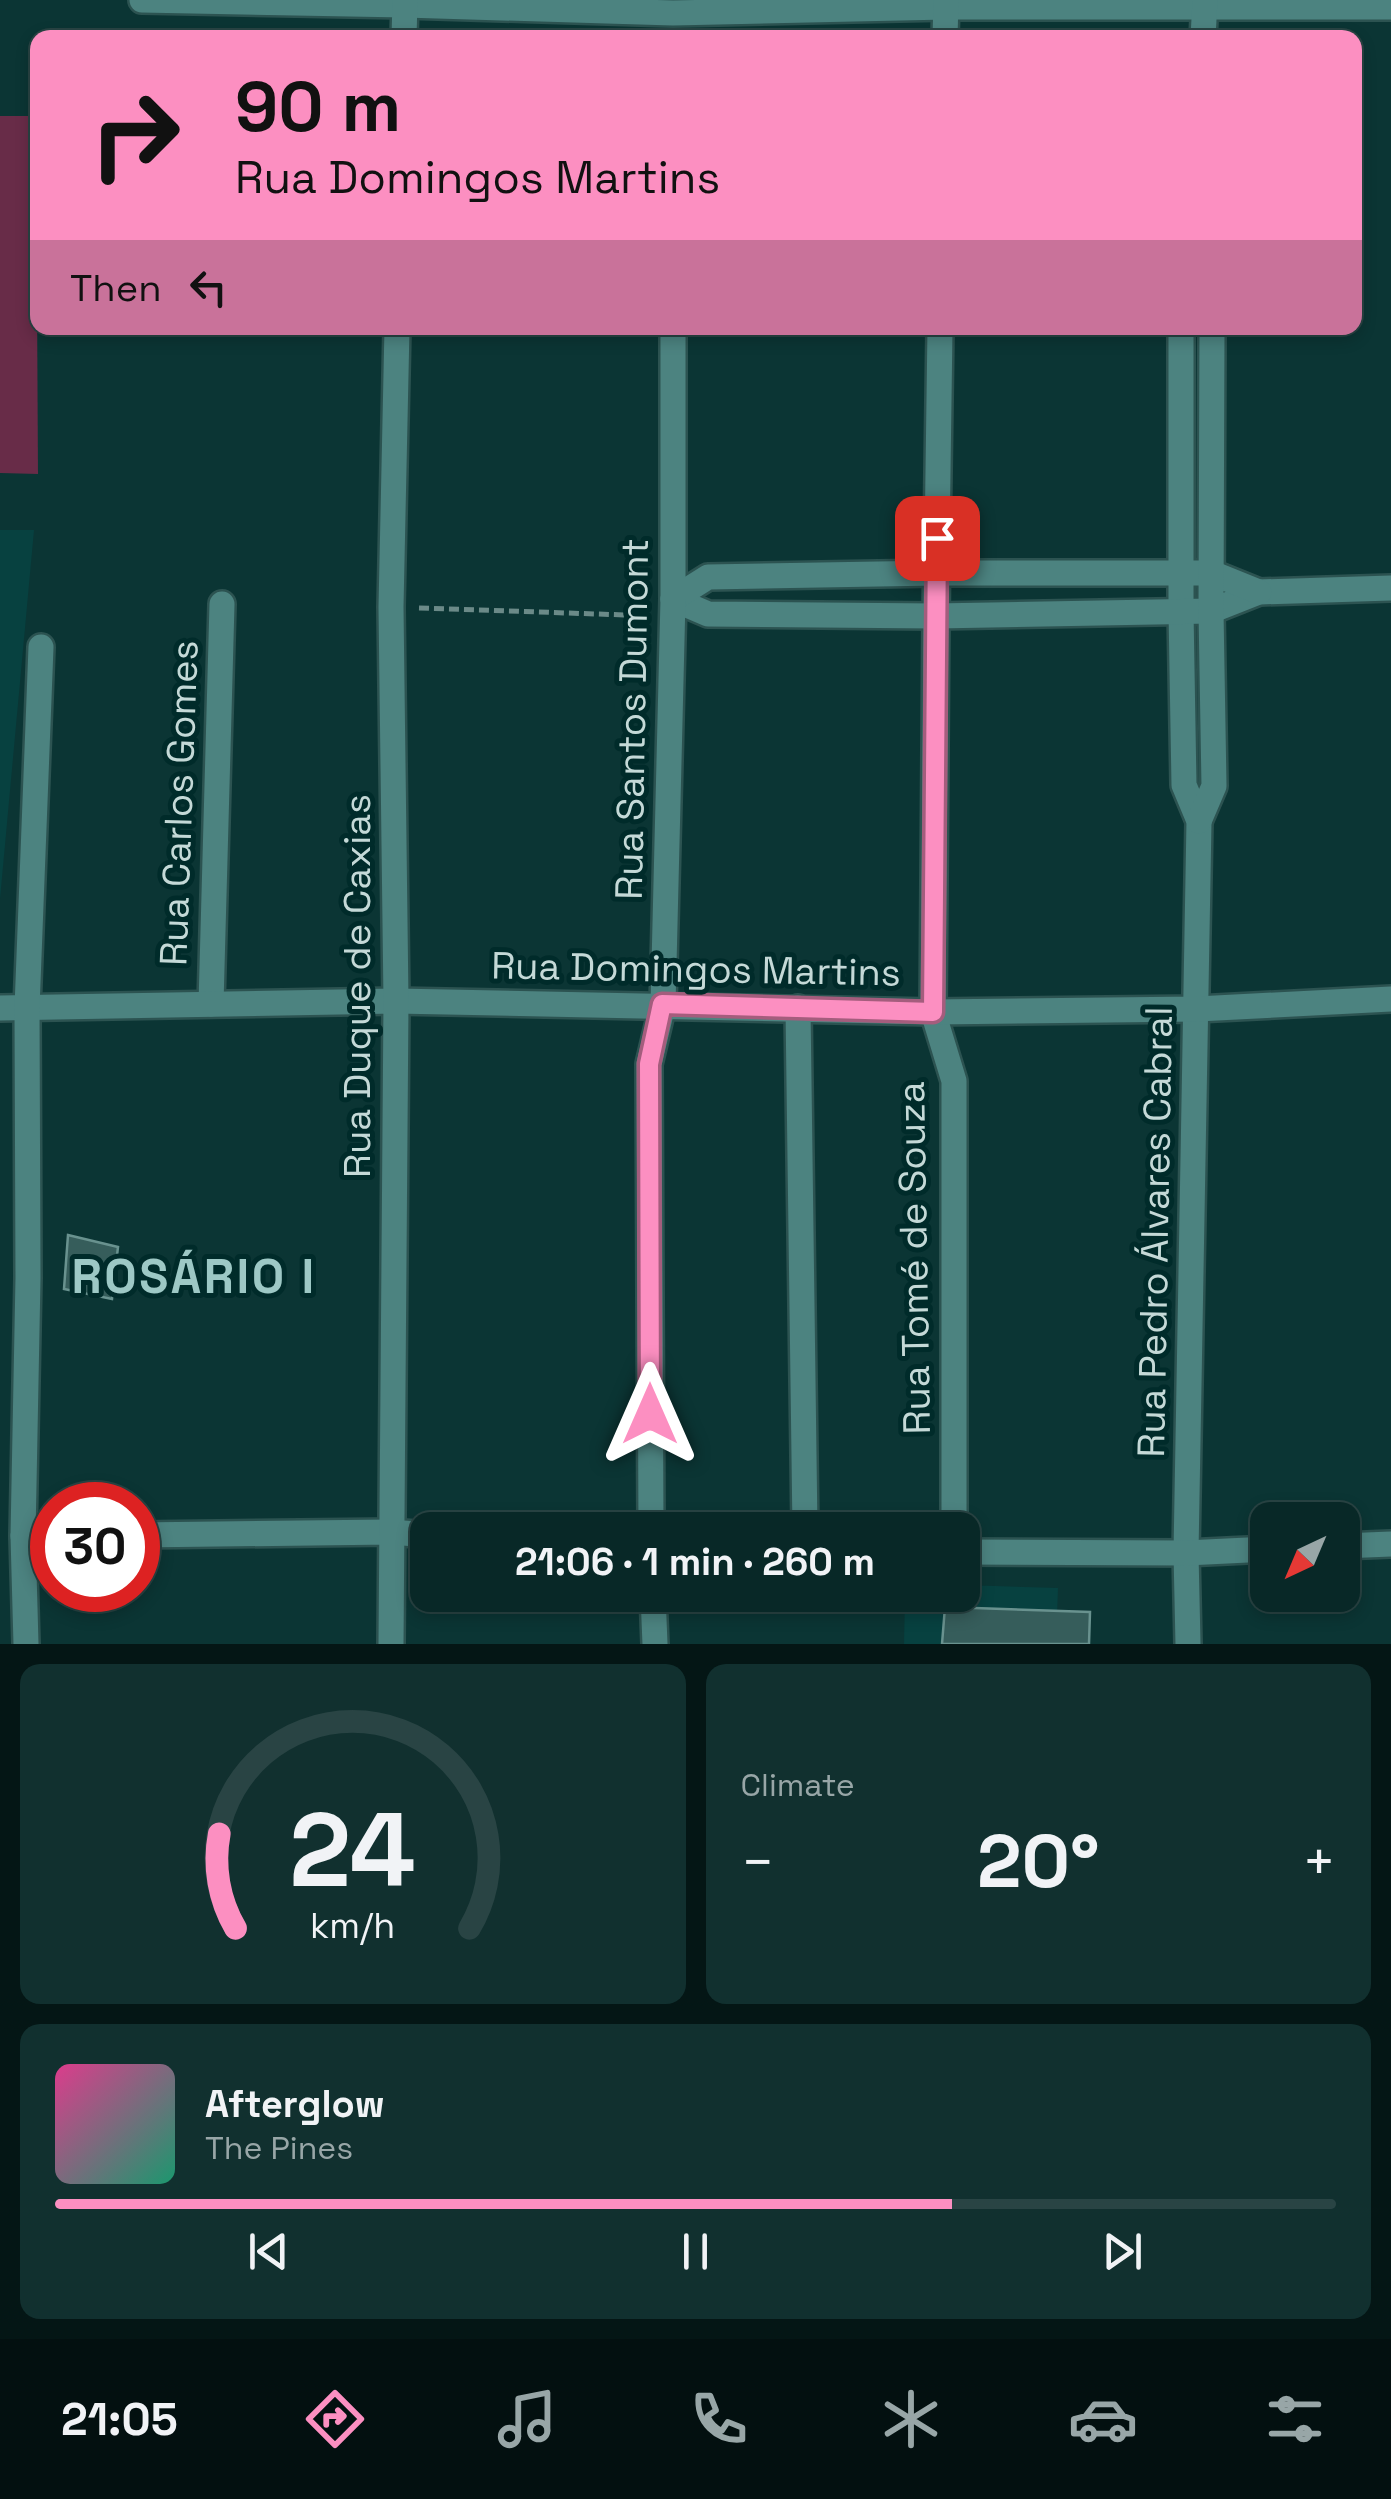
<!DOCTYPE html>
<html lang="en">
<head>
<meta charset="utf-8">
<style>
	:root { --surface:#082827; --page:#11302f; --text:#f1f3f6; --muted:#98a6a7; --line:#294444; --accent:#fc8fc1 }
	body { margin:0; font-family:"Space Grotesk",sans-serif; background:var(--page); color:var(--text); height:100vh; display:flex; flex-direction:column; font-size:38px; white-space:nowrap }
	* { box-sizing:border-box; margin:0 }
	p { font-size:32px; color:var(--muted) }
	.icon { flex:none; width:55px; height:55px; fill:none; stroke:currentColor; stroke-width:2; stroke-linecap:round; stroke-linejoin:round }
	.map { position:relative; height:1644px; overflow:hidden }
	.sheet { display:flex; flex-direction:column; gap:20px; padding:20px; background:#041615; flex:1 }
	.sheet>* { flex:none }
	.banner { position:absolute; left:30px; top:30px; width:1332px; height:305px; border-radius:20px; box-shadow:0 5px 15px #0003,0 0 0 2px var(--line); background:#fc8fc1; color:#111; overflow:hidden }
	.needle { width:65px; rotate:224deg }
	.fabs { position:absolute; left:1250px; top:1502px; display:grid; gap:20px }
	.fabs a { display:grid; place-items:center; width:110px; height:110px; border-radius:20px; background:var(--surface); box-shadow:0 5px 15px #0003,0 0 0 2px var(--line); font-size:50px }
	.speed { position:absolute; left:30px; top:1482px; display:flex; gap:20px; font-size:50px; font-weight:700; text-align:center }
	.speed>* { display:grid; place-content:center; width:130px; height:130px; border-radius:50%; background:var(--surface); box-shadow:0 5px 15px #0003,0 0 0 2px var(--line); line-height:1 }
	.speed .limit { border:15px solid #d22; background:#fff; color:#111 }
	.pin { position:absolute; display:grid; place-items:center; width:85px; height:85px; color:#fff; margin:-42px; border-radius:20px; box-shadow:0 5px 15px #0006 }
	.me { position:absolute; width:110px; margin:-55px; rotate:0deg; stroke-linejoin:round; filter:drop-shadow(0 0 8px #0008) }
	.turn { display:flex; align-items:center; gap:35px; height:210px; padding:0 40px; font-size:45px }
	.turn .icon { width:130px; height:130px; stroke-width:2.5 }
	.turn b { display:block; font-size:70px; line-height:85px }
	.then { display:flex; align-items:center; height:95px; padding:0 40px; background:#0003; gap:20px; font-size:38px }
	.big { font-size:75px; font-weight:700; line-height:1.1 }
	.sheet .card { flex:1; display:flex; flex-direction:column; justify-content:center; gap:15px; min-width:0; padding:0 35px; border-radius:20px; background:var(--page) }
	.sheet .dial { align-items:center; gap:0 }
	.dial svg { height:260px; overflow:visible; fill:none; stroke:var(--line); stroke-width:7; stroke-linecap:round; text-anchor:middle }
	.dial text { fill:var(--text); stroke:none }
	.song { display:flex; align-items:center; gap:30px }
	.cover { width:120px; height:120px; border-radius:15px; background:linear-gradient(135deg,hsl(330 70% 55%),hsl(160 70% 35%)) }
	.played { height:10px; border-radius:5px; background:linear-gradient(90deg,var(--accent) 70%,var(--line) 70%) }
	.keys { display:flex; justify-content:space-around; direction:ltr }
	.heat { display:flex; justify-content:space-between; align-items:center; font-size:55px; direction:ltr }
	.sheet .tiles { flex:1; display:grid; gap:20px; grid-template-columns:1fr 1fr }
	.card:last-child { grid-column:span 2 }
	.trip { position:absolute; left:410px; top:1512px; width:570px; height:100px; border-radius:20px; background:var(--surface); box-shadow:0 5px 15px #0003,0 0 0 2px var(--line); font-weight:700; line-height:100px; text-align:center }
	.tab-bar { display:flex; height:160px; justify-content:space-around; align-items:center; background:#031010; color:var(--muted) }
	.tab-bar .icon { width:70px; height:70px }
	.tab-bar .selected { color:var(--accent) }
	.tab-bar b { font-size:45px; color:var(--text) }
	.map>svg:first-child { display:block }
	.built { fill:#074140 }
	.green { fill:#682c48 }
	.building { fill:#365d5b; stroke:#69928f; stroke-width:2.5 }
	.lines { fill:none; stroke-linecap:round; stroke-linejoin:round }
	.minor-casing { stroke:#2c5351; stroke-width:30 }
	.path { stroke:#6b8a88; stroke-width:5; stroke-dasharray:10 5; stroke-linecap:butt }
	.minor { stroke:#4c8380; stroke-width:25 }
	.route-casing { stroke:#a45d7d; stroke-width:25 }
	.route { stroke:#fc8fc1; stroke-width:18 }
	.labels { text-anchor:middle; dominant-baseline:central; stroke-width:10; stroke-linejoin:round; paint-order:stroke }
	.street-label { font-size:38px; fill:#c4d9d7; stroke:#002b2a }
	.district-label { font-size:48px; font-weight:bold; letter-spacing:2.5px; fill:#9dc8c5; stroke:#002b2a }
</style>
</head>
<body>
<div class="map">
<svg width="1391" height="1644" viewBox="0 0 1391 1644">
	<rect width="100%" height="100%" fill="#0b3534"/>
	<!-- built -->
	<g class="built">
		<path d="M0,530H34L0,899Z"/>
		<path d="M963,1585L1058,1588L1056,1644H904L905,1595H962Z"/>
	</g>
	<!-- green -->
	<path class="green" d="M0,116H36L38,474L0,473Z"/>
	<!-- building -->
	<g class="building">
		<path d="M68,1235L118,1247L112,1299L64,1289Z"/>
		<path d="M945,1607L1090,1612L1089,1644H942Z"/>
	</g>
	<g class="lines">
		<!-- minor casing -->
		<g class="minor-casing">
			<g id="minor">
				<path d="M142,0L405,5L673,13L946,7H1391"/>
				<path d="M404,38L405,0"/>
				<path d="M945,38L946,0"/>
				<path d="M1203,38L1205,0"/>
				<path d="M940,328L936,616L933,1012L954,1081V1530"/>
				<path d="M1181,328V611L1184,785L1199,821L1186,1553L1188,1644"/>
				<path d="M673,599L708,614L936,616L1211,611L1259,592L1391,588"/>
				<path d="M673,599L708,577L936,573H1212L1259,592"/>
				<path d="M1199,821L1214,786L1211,611L1212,328"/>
				<path d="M211,1004L222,604"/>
				<path d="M0,1008L396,1001L933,1012L1197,1009L1391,999"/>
				<path d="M798,1008L805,1530"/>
				<path d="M651,1530L649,1064L663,1005L673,599V328"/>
				<path d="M138,1535L391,1532L428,1535"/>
				<path d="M23,1536L52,1535"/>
				<path d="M1342,1546L1391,1544"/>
				<path d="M962,1552L1186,1553L1268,1549"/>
				<path d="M653,1595L655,1644"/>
				<path d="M26,1644L23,1536L28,1278L27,1008L41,647"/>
				<path d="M391,1644L396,1001L391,607L397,328"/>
			</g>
		</g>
		<!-- path -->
		<path class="path" d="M419,608L627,615L647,608"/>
		<!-- minor -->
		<use href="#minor" class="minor"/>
	</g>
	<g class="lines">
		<!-- route casing -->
		<g class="route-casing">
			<path id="route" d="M650,1414L649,1064L662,1004L933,1012L937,538"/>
		</g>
		<!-- route -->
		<use href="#route" class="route"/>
	</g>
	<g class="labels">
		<!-- street labels -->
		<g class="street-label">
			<text transform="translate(632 719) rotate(-89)">Rua Santos Dumont</text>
			<text transform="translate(179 803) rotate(-88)">Rua Carlos Gomes</text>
			<text transform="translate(696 969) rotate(1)">Rua Domingos Martins</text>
			<text transform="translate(357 986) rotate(-90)">Rua Duque de Caxias</text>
			<text transform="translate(1155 1232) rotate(-89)">Rua Pedro Álvares Cabral</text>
			<text transform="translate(914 1258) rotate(-91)">Rua Tomé de Souza</text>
		</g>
		<!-- district labels -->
		<g class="district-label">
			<text x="194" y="1276">ROSÁRIO I</text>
		</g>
	</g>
</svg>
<div class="fabs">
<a><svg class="needle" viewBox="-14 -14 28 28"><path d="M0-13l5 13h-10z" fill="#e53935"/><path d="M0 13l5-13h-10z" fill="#98a6a7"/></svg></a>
</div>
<div class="speed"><div class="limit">30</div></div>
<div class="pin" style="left:937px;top:538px;background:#d93025"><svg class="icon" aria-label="arrive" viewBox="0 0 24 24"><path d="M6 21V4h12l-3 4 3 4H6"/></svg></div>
<svg class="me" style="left:650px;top:1414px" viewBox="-20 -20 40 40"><path d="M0-17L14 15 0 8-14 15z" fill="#fc8fc1" stroke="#fff" stroke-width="4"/></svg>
<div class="trip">21:06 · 1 min · 260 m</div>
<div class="banner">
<div class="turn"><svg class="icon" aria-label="right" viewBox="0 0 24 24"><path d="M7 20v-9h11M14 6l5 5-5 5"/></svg><div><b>90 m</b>Rua Domingos Martins</div></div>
<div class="then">Then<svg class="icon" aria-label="left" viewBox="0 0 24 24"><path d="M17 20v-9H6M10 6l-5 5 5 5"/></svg></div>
</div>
</div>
<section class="sheet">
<div class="tiles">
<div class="card dial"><svg viewBox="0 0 100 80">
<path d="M14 69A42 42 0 1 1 86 69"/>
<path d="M14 69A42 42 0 0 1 9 40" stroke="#fc8fc1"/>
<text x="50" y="56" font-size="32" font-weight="700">24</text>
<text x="50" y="72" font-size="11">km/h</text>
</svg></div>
<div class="card"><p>Climate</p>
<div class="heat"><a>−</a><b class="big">20°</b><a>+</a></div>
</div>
<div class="card">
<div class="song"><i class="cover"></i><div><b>Afterglow</b><p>The Pines</p></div></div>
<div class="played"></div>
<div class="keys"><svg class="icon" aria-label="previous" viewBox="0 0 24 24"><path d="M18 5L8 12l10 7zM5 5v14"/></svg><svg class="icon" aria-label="pause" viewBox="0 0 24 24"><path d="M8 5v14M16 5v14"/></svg><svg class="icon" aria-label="next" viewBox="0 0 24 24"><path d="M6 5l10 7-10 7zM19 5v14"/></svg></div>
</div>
</div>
</section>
<nav class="tab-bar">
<b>21:05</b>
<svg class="icon selected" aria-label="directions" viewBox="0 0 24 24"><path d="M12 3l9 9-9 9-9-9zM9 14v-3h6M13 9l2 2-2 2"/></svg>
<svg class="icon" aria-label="music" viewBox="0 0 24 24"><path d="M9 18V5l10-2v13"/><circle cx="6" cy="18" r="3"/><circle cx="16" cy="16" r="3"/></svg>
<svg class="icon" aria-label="phone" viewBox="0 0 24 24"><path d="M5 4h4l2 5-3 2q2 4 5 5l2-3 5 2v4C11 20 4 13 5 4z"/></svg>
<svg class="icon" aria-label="climate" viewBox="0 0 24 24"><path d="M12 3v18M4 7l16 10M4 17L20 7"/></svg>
<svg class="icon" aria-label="car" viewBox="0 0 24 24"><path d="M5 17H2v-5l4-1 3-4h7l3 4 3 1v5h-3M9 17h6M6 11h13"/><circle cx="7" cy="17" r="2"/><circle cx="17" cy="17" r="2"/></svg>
<svg class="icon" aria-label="filters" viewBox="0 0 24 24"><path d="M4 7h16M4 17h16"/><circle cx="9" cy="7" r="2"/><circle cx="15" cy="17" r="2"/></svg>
</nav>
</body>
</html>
